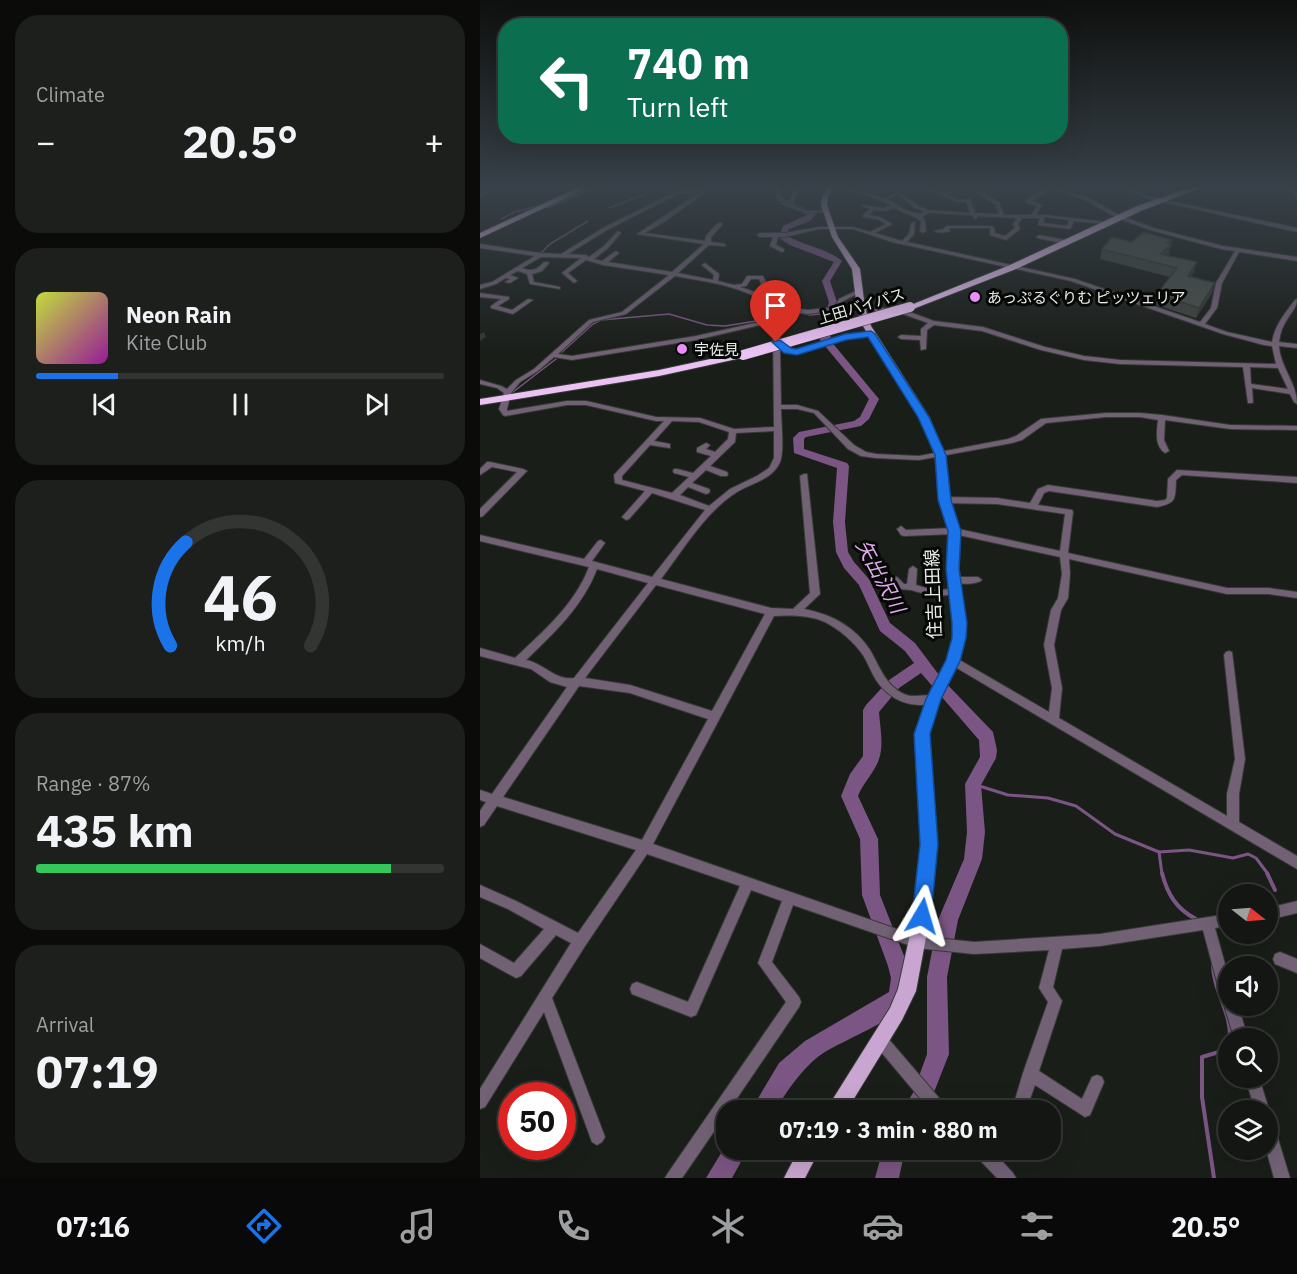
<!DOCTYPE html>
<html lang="en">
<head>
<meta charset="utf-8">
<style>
	:root { --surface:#141613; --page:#1d1f1c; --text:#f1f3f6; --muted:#9d9fa0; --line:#333533; --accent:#1a73e8 }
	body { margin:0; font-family:"IBM Plex Sans","Noto Sans JP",sans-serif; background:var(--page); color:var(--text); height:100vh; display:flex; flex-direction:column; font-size:22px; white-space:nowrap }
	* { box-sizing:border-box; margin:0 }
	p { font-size:20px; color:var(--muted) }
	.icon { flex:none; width:33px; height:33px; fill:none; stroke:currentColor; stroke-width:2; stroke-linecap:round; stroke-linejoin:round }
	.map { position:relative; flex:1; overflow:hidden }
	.side { display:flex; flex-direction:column; gap:15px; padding:15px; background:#0b0c0a; width:480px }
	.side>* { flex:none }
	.top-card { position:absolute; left:18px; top:18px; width:570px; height:126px; border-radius:24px; box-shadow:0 6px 24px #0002,0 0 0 2px var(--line); background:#0b6e4f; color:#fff; overflow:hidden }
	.needle { width:39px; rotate:107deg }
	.controls { position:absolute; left:738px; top:884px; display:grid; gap:12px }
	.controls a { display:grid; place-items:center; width:60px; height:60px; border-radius:50%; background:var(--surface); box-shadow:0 6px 24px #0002,0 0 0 2px var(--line); font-size:30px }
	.speed { position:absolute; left:18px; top:1082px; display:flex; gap:12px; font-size:30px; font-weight:700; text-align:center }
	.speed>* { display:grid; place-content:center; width:78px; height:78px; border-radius:50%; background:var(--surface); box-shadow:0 6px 24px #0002,0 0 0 2px var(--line); line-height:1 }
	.speed .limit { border:9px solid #d22; background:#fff; color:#111 }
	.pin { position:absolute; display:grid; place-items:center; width:51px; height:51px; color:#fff; margin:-62px -26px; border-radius:50% 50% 50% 0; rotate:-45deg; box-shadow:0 0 6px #0007 }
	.pin .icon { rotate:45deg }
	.me { position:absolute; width:66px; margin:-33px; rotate:7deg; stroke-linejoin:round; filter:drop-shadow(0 0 4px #0008) }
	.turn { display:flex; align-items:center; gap:21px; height:126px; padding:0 30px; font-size:27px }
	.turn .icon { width:78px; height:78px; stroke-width:2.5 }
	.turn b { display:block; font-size:42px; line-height:51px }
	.big { font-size:45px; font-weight:700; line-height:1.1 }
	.side .tile { flex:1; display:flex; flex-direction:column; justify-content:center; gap:9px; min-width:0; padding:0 21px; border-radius:24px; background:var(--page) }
	.side .dial { align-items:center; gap:0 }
	.dial svg { height:156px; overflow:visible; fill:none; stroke:var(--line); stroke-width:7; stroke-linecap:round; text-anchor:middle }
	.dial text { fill:var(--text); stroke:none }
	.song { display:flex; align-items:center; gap:18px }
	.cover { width:72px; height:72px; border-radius:9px; background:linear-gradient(135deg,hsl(70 70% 55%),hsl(300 70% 35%)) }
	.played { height:6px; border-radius:3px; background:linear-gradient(90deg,var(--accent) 20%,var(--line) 20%) }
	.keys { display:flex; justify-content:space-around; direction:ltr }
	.heat { display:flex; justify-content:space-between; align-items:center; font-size:33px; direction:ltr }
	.charge { height:9px; border-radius:4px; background:linear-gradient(90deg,#34c759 87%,var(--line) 0) }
	.trip { position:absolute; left:236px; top:1100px; width:345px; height:60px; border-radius:24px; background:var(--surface); box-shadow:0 6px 24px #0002,0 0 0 2px var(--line); font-weight:700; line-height:60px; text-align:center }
	.dock { display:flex; height:96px; justify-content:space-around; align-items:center; background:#080908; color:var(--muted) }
	.dock .icon { width:42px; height:42px }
	.dock .current { color:var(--accent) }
	.dock b { font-size:27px; color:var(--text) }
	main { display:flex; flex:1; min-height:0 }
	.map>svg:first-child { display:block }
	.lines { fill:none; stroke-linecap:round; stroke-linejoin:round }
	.stream-far2 { stroke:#7b5583; stroke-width:1.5 }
	.stream-far1 { stroke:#7b5583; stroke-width:3 }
	.stream { stroke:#7b5583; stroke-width:4 }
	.river { fill:#7b5583; fill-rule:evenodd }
	.minor-casing { stroke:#373b36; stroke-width:2 }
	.major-casing { stroke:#373b36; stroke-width:2 }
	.highway-casing { stroke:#373b36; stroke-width:2 }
	.minor { fill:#726175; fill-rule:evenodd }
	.major { fill:#c9a6d1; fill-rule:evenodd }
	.highway { fill:#ecc2f5; fill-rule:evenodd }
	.highway-bridge-casing { stroke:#373b36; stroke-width:11; stroke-linecap:butt }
	.highway-bridge { stroke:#ecc2f5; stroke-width:10 }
	.wall { fill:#40443f }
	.shaded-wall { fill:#343733 }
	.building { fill:#4a4f49; stroke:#343733; stroke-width:1.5 }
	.route { fill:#1a73e8; stroke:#114b97; stroke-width:1.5 }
	.poi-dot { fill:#ea8dfd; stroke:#060806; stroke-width:2 }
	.labels { text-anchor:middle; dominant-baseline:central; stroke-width:6; stroke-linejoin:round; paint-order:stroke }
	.far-poi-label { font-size:15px; fill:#eaede9; stroke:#060806; text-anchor:start }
	.far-street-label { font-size:15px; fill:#eaede9; stroke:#060806 }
	.street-label { font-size:18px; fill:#eaede9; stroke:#060806 }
	.water-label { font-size:20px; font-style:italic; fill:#e3aaf0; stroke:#060806 }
</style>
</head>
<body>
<main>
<section class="side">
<div class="tile"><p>Climate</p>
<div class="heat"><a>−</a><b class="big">20.5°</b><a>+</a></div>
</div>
<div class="tile">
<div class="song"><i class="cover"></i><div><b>Neon Rain</b><p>Kite Club</p></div></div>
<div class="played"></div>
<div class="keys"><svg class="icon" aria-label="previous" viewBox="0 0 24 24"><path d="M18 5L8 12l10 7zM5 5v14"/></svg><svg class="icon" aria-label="pause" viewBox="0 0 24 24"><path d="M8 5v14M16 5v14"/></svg><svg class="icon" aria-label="next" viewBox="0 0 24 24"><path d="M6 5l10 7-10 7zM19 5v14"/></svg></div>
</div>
<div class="tile dial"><svg viewBox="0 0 100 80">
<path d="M14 69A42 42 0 1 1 86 69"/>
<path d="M14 69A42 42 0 0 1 22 16" stroke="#1a73e8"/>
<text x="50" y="56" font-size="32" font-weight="700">46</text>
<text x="50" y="72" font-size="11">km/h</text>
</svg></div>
<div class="tile"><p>Range · 87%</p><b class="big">435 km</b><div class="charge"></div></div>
<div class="tile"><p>Arrival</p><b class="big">07:19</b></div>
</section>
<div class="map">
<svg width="817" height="1178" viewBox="0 0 817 1178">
	<rect width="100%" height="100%" fill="#1a1e19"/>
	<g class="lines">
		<!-- stream-far2 -->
		<g class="stream-far2">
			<path d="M71,200L85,194L87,188"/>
			<path d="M129,208L181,188"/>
			<path d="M21,219L35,212L58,206"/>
			<path d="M60,254L70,244L108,221"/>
			<path d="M300,311L312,312"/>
			<path d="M322,313L330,315L350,313"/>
			<path d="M82,352L113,324L121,320L189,314L227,325L245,326L276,321L293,314"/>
			<path d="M33,392L76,359"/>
		</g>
		<!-- stream-far1 -->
		<g class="stream-far1">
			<path d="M493,784L528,795L568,798L596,806L635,834L679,852L709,850L753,858L768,854L776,858L788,874"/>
			<path d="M679,852L682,874"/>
		</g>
		<!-- stream -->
		<g class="stream">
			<path d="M682,873C687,893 696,909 716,919"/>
			<path d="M787,873L795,890"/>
			<path d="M733,962C732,989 751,1011 750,1038"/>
			<path d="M734,1178L722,1097V1057L739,1052L748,1045"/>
		</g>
		<!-- river -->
		<g class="river">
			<path d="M294,188H301L302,198L336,214L330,221L309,229L306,235C323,246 347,248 362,261L350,281L357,302L350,340L399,399L389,419L381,426L326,437L324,439V449L367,463L369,466L365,522L368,552L374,562L389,579L410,623L435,643L462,679L513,732L517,750L516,758L501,785L505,832L502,859L478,920L467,977L469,1054L447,1110H422L433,1093L447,1054V977L458,920L484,859L487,832L485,784L500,757L499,740L441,673L419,688L399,712C400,727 404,745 399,759C395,772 383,783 378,796L398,839L400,895L428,966C431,977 432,992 426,1003C417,1020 358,1042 339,1056C320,1071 308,1090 295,1110H271L299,1063L325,1041L409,992L411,978L408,966L382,895L380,839L361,796L370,774L383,756V710L386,705L409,680L434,663L425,651L400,631L379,585L364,568L356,552L353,522L357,468L314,453L313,438L319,432L374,421L380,417L389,399L340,340L349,302L342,281L354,262L310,245L299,238L303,226L327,215L297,200Z"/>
			<path d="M246,1145V1149H268L252,1178H226Z"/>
			<path d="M403,1149H425L419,1178H395Z"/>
		</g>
		<!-- minor casing -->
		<g class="minor-casing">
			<g id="minor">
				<path d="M11,188H17L0,197V194Z"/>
				<path d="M110,188H117L68,208L64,207Z"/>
				<path d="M315,188H320L313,202H309Z"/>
				<path d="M360,188H370L404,198L418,192L439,206L448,210L490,213L486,202H478L444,188H451L464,193L473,188H479L468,195L480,200L490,199L495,213L519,214L515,204L489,188H495L519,202L524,215H551L557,206L546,202V200L564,188H578L607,197L641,216L674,228L743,246L817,257V261L759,252L742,283L737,308L725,324L747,332L792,342C795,325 805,313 815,300L817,299C817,307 812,311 808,318C803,325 800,333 799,342L817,344V348L799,346C800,367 817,383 817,404L814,402L810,394L772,388L773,402L772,403H768L763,367L640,364L604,360L561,350L502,331L454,325L447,330L446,349L441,350L440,340L421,339L418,337L421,335L441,336V329L448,323L423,314L381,310L378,308L381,306L424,310L454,321L503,327L565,347L604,356L640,360L796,364L792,346L784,345L743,334L591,281L412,242L373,229H339L305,237H298L296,245L304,249V251L302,252L290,246L293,237H280L277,235L280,233H305L339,227H373L390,232L406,224L397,219L383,217V215L390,209L381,206L383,205L404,208L411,205L392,197ZM570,189L603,199L637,218L670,230L741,249L755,251L736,283L731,308L720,322L595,279L427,242L434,234L435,222L431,223L429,234L422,241L395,233L412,224L400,217L389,215L394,210L404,211L414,208C423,213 434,215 441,221L440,231L443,233L446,231L445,221L442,217L448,213L492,215L495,219L497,218V216L537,218L533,224L535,228L525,236L515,233L514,227L512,226H467L465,227L464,229L454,231C458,233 466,233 470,231L469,228H510V235L526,240L540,229L538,224L542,218H560L558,225L589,229L591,228L594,221L625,224L627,223L625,222L566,215H556L562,205L552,201ZM418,195L435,208L444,211L440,214L427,211L408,199ZM565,217H566L589,220L587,226L563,223ZM770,367L798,368L808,389L771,384Z"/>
				<path d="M641,188H649L671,197L817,228V232L670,199Z"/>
				<path d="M809,188H814L817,194V199Z"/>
				<path d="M224,190L226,192L184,222L165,233L225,241L226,236L238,223H242V225L231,237V242L245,244V246L229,245L198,273L233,280L234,275L223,266L222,265L225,263L239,274L238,281L254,285L262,284L267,276H283L289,288L282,295L298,306L328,310L355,307L359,299L376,291L381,292L363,301L359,310L328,314L320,313L299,321L300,341L310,349L317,350L365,335L391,332L394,334L391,336L366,339L317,354L306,352L300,347L301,405H317L338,411L374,445L386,452L396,454L439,456L528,439L536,436L561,419L626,413H660L682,415L750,425L817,426V430L750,429L685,420L684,440L689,451L685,453C674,445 677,432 678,420L660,417H626L566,423L542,440L532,443L439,460L396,458L381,456L368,449L334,413L317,409H301C301,422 305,455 299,464C291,480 271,483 257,492C225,512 203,550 181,579L291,608L313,609L330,593L320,476L324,474H327L340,594L324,609C351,614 375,627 390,650C400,667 405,685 424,694C435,699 446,693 457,696L458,699L457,702C433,710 410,701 396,680C391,672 388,663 383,655C374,642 359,629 345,622C329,615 310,615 294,616L173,844L437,936L494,942L620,934L748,914V926L735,928L748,975V1005H758L768,1038H754L744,1005L745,1003L743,1002L741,997L723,930L620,946L582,949L573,987L582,1001L559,1071L602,1099L612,1077L617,1075L622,1077L624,1082L610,1115L605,1117L555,1085L546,1110H532L543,1073L568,1002L559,988L569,950L494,954L437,948L313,905L292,962L319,997L321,1002L319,1007L249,1110H246V1114L202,1178H185L188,1173L306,1002L278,963L302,901L271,890L216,1015L211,1017L152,994L150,989L152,984L157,982L208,1002L260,886L167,854L105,946L72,998L125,1137L122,1142L117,1145L112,1142L64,1012L5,1107L0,1109V1089L91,943L76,935L41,976L36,978L0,958V944L34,963L64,929L28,909L0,897V885L36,901L98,933L156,850L17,806L4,825L0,827V811L6,802L0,800V790L12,794L87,687L70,682L51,669L0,656V648L35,658C64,631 95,604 109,567L0,541V535L104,559L118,541L121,540L125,543L112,561L172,577L225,510L172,493L149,519L146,520L142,517L165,491L135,483L134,475L184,421H176L106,405H87L25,416L23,415L19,409L24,393L17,388L0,384V380L21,386L27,389L36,380L54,369L109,320L142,312L189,275L123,265L106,260L88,273L97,281L94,283L82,273L101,258L61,257L42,268C52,272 57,270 64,262H68L69,263L62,271L52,274L54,282L80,287V289L50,284L47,274L38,271L30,275L38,278L30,283L25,282L30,279L26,278L16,284L0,289V285L12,282L55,256L0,248V244L60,253L81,254L123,228L197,191ZM200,193H219L157,234L224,244L192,272L128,262L138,254L139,253L136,251L122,261L114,259L128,248L141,233L138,231L124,246L109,257L106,255L88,254L127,230ZM195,276C228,282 266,286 293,308V319L216,336L92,356L78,354L113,322L146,314ZM271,279H279L283,288L278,293L260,287L266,286ZM299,309L313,311L299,317ZM293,322L294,427L254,429L220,418L176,417L106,401H87L27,411V409L31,393L40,382L58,371L74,357L92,360L216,340ZM192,421L219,422L249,432L248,439L235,452L226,449L230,445L226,443L217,448V452L231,456L213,473L197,469H194L193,471L194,473L209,477L192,493L142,480V476L170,445L190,448V444L174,441ZM294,431V458L289,468L277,476L250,489L229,506L200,495L208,487L226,494L229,493L230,491L229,489L212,483L226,470L241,476H247L248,474L247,472L230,466L255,442L256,433ZM117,569L168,583L94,678C76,681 63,663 46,660C74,633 103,606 117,569ZM176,585L285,614L232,711L150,685L105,678ZM99,686L150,693L228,719L162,840L23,797Z"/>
				<path d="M304,202L326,211L348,210L350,211L348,212L325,213L302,204V203Z"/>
				<path d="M559,235L586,240L589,242L586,244L557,238L556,237Z"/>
				<path d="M0,293L29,297V299L18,306L32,310L48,299L53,300L33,314L11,308V306L21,299L0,297Z"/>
				<path d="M7,462H10L43,469L47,471L3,516L0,517V509L37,472L12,467L0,475V469Z"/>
				<path d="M697,470L817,477V483L702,475L696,480C695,499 697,503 677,507L569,491L564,493L558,505L592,510L593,512L588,553L747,588H789L817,592V598L789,594H747L589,559L590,574L588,598L581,610L574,645L582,688L579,718L747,816V794L755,759L744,655L746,652L749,651L752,652L765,759L759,794V822L817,856V869L470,664L468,661L470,658L473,657L476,658L569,712L572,688L564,645L571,610L578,598L582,574L580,557L474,534L424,536L421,535L417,529L421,526L426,530L474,528L580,551L585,514L517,504L464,503L460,500L464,497L517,498L550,503L558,489L568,485L677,501L685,500L687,498L688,479Z"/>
				<path d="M433,566L437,569L436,585L456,591L475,588L480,591L478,593L456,597L431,590L419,589L410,579L411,577H417L424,584H427L429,569Z"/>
				<path d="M474,577H498L502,580C496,585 476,585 470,580Z"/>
				<path d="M817,901V913L788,920V908Z"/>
				<path d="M800,952L817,959V973L795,964L793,959L795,954Z"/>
				<path d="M401,1034L406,1036L465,1105L467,1110H450L396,1046L394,1041L396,1036Z"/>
				<path d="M765,1077H779L789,1110L788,1115V1110H775Z"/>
				<path d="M788,1122L793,1124L795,1129L810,1178H794L786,1149H788Z"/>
				<path d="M491,1149H527L521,1160L533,1173L536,1178H517L494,1154Z"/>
			</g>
		</g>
		<!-- major casing -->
		<g class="major-casing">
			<g id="major">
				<path d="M347,188H353L348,197L347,205L358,237L380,269L385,308L391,326L449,417L465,455L469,500L480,531L479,569L485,623V637L480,661L460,700L449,734L457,844L450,916L436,991L422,1020L367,1110H346L410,1008L418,989L434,916L441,844L435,734L446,699L467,661L473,637V623L467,569L468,531L459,500L455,455L439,417L383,326L377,308L372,269L352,237L341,205L342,197Z"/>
				<path d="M319,1149H340L325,1178H304Z"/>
			</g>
		</g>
		<!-- highway casing -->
		<g class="highway-casing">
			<g id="highway">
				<path d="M97,188H107L0,238V233Z"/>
				<path d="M710,188H721L663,210L536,269L433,309L426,307L530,265L657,206Z"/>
				<path d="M263,352L266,353V357L179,376L0,405V399L179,370Z"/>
			</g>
		</g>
		<!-- minor -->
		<use href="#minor" class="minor"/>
		<!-- major -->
		<use href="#major" class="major"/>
		<!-- highway -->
		<use href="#highway" class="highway"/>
		<!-- highway-bridge casing -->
		<g class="highway-bridge-casing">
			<path id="highway-bridge" d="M263,355L430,307"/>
		</g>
		<!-- highway-bridge -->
		<use href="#highway-bridge" class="highway-bridge"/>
	</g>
	<!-- wall -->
	<path class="wall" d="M691,244L689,254L687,255L714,272L711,277L732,293L716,318L674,304L677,294L690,277L620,259L622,249Z"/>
	<!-- shaded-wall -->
	<g class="shaded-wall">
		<path d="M692,240L689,254L677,264L680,254L687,243Z"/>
		<path d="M717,262L714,272L705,286L708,276Z"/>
		<path d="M735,283L732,293L716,318L719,308Z"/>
		<path d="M4,332L6,337L0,341V334Z"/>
	</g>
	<!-- building -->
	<path class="building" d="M664,232L692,240L687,243L691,244L680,254L717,262L708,276L735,283L719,308L677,294L697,268L622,249L632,237L651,242Z"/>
	<!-- sky -->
	<linearGradient id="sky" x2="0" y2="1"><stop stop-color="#0e100e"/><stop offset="0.53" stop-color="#384149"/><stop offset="1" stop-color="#384149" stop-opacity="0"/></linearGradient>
	<rect width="817" height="353" fill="url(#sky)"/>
	<!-- route -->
	<path class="route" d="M391,331L395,334L449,417L466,455L471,500L481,531L479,569L487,623L486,638L480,661L461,699L450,734L458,844L451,916L449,923L442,926L435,923L432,916L440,844L434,734L446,699L466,660L472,638V623L466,569L468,531L458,500L455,455L438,417L388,337L366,340L317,355L304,353L292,342L300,340L311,348L316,349L365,334Z"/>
	<!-- markers -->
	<g class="poi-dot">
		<circle cx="495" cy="297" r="6"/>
		<circle cx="202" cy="349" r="6"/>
	</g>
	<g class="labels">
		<!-- far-poi labels -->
		<g class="far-poi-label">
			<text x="507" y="297">あっぷるぐりむ ピッツェリア</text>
			<text x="214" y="349">宇佐見</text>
		</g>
		<!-- far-street labels -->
		<g class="far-street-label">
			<text transform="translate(381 306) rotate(-17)">上田バイパス</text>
		</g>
		<!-- street labels -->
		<g class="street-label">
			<text transform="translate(453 594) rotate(-92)">住吉上田線</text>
		</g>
		<!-- water labels -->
		<g class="water-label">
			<text transform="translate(401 576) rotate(62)">矢出沢川</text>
		</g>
	</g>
</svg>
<div class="controls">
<a><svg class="needle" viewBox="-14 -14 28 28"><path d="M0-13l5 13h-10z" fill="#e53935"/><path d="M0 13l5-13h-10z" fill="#9d9fa0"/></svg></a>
<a><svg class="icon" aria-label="sound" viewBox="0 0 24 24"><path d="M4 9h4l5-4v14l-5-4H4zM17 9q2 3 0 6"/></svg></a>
<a><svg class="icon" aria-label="search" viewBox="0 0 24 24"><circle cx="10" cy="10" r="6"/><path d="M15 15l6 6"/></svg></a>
<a><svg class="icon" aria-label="layers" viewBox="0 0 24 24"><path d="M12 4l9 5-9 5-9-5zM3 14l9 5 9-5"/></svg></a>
</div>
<div class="speed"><div class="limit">50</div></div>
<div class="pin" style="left:296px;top:342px;background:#d93025"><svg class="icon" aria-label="arrive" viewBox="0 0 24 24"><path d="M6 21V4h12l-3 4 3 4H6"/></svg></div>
<svg class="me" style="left:442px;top:916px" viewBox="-20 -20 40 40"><path d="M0-17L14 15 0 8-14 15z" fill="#1a73e8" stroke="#fff" stroke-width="4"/></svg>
<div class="trip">07:19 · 3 min · 880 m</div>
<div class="top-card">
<div class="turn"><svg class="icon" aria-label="left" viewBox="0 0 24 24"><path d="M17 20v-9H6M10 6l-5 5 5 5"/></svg><div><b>740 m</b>Turn left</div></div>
</div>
</div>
</main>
<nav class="dock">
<b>07:16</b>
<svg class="icon current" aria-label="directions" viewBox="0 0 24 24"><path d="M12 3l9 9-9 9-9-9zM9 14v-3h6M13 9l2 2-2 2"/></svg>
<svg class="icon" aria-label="music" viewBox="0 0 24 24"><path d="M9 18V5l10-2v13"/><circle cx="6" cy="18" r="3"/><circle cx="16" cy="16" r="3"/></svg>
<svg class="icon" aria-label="phone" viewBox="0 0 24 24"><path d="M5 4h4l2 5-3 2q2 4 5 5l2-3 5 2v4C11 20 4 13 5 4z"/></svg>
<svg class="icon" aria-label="climate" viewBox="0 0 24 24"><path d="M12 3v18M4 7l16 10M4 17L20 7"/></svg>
<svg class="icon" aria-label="car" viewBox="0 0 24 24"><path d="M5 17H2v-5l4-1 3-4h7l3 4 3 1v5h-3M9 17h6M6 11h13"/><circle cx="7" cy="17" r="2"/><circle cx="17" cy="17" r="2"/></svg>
<svg class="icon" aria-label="filters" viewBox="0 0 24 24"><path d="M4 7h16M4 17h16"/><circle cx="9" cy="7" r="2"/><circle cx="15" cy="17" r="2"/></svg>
<b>20.5°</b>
</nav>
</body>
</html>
